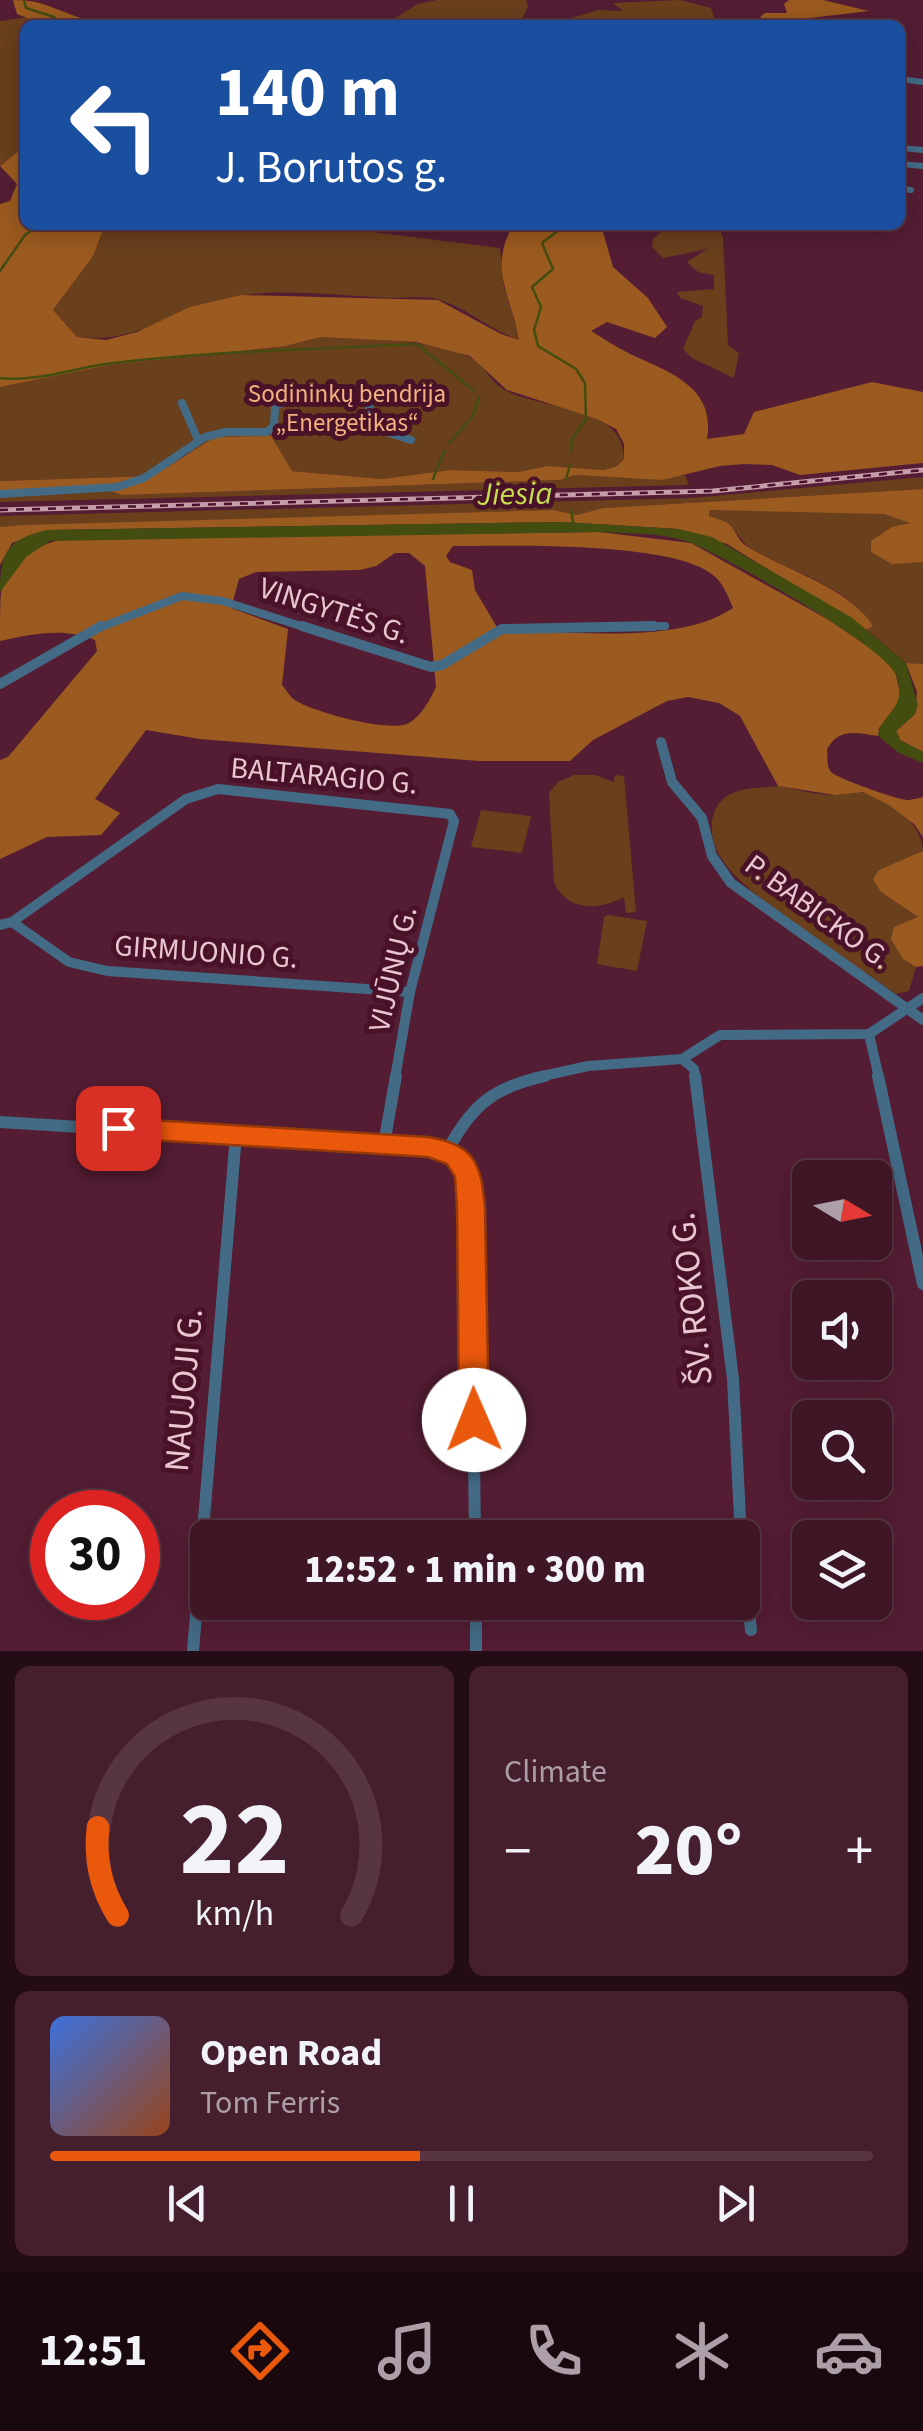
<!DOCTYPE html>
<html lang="en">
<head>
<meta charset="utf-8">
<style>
	:root { --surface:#3f1626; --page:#461f2e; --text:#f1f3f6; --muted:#ad9fa7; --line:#583543; --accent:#ea580c }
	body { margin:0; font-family:"Source Sans 3",sans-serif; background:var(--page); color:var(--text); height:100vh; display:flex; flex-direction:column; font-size:38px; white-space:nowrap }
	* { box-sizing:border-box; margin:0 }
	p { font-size:32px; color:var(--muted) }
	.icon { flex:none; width:55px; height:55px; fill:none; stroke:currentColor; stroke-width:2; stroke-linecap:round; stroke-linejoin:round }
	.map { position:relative; height:1651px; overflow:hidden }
	.panel { display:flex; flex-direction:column; gap:15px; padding:15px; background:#230c15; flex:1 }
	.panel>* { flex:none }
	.top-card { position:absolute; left:20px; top:20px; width:885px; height:210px; border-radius:15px; box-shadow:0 5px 25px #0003,0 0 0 2px var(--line); background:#1a4fa0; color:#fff; overflow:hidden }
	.needle { width:65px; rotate:100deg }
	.tools { position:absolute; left:792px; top:1160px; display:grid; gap:20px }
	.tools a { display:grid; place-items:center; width:100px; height:100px; border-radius:15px; background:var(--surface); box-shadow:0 5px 25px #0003,0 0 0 2px var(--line); font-size:50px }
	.speed { position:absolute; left:30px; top:1490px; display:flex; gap:20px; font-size:50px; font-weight:700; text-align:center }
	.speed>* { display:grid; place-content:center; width:130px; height:130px; border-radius:50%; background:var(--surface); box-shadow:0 5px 25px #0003,0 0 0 2px var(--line); line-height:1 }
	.speed .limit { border:15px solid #d22; background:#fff; color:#111 }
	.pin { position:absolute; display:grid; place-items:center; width:85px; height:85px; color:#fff; margin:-42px; border-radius:20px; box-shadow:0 5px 15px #0006 }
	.me { position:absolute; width:110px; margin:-55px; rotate:359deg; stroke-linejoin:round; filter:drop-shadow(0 0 8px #0008) }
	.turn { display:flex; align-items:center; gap:35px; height:210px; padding:0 30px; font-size:45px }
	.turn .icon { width:130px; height:130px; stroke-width:2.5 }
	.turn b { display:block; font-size:70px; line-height:85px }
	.big { font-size:75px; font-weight:800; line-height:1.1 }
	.panel .card { flex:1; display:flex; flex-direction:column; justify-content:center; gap:15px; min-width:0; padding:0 35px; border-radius:15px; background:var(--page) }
	.panel .dial { align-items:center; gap:0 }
	.dial svg { height:260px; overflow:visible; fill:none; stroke:var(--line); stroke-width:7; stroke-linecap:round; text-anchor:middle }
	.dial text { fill:var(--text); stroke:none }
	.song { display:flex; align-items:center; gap:30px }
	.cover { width:120px; height:120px; border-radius:15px; background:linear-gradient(135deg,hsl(220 70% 55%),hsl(20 70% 35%)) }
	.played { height:10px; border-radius:5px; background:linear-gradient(90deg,var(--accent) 45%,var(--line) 45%) }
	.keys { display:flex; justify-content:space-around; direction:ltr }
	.heat { display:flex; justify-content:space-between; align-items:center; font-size:55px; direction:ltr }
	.panel .tiles { flex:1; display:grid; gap:15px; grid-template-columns:1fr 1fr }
	.card:last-child { grid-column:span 2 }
	.trip { position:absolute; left:190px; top:1520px; width:570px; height:100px; border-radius:15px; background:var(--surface); box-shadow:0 5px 25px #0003,0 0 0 2px var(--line); font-weight:800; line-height:100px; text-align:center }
	.tab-bar { display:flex; height:160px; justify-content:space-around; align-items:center; background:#19090f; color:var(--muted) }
	.tab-bar .icon { width:70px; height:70px }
	.tab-bar .selected { color:var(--accent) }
	.tab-bar b { font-size:45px; color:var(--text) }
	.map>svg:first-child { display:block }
	.green { fill:#693f1c }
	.forest { fill:#9b5a1f; fill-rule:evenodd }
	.water { fill:#434d0f }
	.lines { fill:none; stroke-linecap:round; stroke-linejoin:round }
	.stream { stroke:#434d0f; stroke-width:2.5 }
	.street-far3 { stroke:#436b86; stroke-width:6 }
	.street-far2 { stroke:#436b86; stroke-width:8 }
	.street-far1 { stroke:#436b86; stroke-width:10 }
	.street { stroke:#436b86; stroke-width:12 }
	.rail-casing { stroke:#c69eab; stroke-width:5 }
	.rail { stroke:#491229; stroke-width:2.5; stroke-dasharray:8; stroke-linecap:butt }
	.route { fill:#ea580c; stroke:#983908; stroke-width:2.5 }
	.labels { text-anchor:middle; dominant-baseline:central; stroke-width:10; stroke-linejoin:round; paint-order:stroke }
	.far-park-label { font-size:25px; fill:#f2b17e; stroke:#491229 }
	.street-label { font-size:30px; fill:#eac6d1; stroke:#491229 }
	.water-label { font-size:32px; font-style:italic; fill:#c5de4d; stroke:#491229 }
	.near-street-label { font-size:35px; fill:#eac6d1; stroke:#491229 }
</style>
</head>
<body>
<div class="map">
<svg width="923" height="1651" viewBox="0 0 923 1651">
	<rect width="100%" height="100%" fill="#541d33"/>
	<!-- green -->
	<g class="green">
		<path d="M437,0H526L528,7L519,25H451L395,18L418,4Z"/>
		<path d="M680,0L711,8L717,25H565L560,21L599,10L623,11L613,3Z"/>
		<path d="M28,17L45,25H25V146L0,166V21Z"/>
		<path d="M129,225L294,230L317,225L500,248L504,287L520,340C491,331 466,307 437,299C424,296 406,298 391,298C344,296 283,288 238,296C176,306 140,345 77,337L53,310L92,256L103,230Z"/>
		<path d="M683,225H718L723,238L728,345L739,353L734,378L692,358L683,349L695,321L702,317L703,306L680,298L677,292L714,289V275L698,272L687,262L707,249L663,258L652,247L653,239L665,229H685Z"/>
		<path d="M321,337C370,340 421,338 467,356C482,361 488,378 500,387C537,412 624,402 624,459L617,466L604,470L547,466L519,472L450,470L382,479L292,471L188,452L153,476L0,481V387L109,365L286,346Z"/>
		<path d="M575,475C617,477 643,480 685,475L689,485L0,502V491L98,486L122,495L560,480Z"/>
		<path d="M923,477V489L603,508L577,515L553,510L0,527V516L691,498Z"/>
		<path d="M710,510L873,512L909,520L900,561L923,562V664L906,663L867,630L872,626C849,585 789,572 752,549C741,542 739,534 731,526C726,521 714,518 709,516Z"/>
		<path d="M574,775H595L614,782L615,775L624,776L636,912L626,913L624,897C599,911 566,911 554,882L549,793L558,782Z"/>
		<path d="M778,786C796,789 816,795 834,795C845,795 854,789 865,793C892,801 922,823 923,851L918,856L879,870L881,892L918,917L903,959L916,967L909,991L896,994C853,963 747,899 721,858C708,838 706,804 733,793C745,787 765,788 778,786Z"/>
		<path d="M481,810L531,816L522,853L471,847Z"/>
		<path d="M608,915L647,921L637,971L597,964L604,917Z"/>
	</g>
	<!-- forest -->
	<g class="forest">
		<path d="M13,0C46,0 56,11 87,20L89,25H45L17,14Z"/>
		<path d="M789,0H823L869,11L793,20L801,24H764L768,22L760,17L765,13H787L784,4Z"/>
		<path d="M25,146V225H129L103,230L93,256L53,310L77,337L106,340L137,332L190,307L241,295L438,300L501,334L519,340C511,295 488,269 513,225H601L613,267L648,298L667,327L655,338L607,322L591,331C606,340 622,351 639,358C677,375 715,391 707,439L744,434L754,412L872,382L923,392V463L800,475L772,465L744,464L720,466L662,480L575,475L560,480L122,495L98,486L0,491V481L153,476L215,437L271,436L292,471L382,479L450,470L519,472L547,466L604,470L617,466L624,459V444L616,429L597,419L507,390L470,356L416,342L321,337L286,346L109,365L0,387V204L10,201L17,184L0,166Z"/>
		<path d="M923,489V562L892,564L871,552V541L892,527L910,523L884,514L710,510L709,516C715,518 727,521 731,526C737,532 737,539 745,545C783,570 848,586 873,626L867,630L727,544L678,529L563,522L47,530L12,543L0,565V527L24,525L553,510L577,515L603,508Z"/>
		<path d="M599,532L691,543L829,620L876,652L895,671L900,693L896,710L879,728L878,736C857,733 839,727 827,749C828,757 826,766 831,772C836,778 899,800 907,800C911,800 919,798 923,797V837L914,824L889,805L863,792L835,795L778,786L740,716L719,703L688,697L667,701L593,740L570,761H479L200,739L146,730L95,799L120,813L101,835L47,837L0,859V760L8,757L97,651L95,640C64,627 32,634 0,641C0,627 0,605 1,592C11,563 39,541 68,539ZM453,546C508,546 673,541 713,575C723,583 728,596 733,608C673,648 571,627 501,634L475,590L472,570L450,562L446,556ZM395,553H409L425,566L436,687C430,700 420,718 407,724C387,732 307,711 292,698C288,694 286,689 282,685L288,629L231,608L239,579L256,572L360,570L376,566Z"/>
		<path d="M906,663L923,664V752L900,740L896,731L915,714L917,692Z"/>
		<path d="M923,851V966L916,967L903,959L891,939L894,927L918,917L881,892L873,879L879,870Z"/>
	</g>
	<!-- water -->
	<path class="water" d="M563,522L678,529L712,537L851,617L906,663L918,705L915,714L896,731L900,740L923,752V763L899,753L878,736C880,713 909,710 896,675C885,646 726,557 691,543C663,532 629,534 599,532L50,541L26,557L0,592C0,553 7,539 47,530Z"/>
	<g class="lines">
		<!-- stream -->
		<g class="stream">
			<path d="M24,0L26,8L54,17L59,25"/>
			<path d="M565,225L542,243L553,269L532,287L541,307L534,330L538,346L576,369L585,383L586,419L572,439L571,451"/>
			<path d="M0,271L25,235L39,225"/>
			<path d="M0,378C41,382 75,367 114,363C215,351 316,349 417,344L474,391"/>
			<path d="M449,443L473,416L479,397"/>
			<path d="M433,479L444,451"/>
			<path d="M566,479L570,465"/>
			<path d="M571,511L574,526"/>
		</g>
		<!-- street-far3 -->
		<g class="street-far3">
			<path d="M900,79L923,82"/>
			<path d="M900,148L923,150"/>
			<path d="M900,164L923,166"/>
			<path d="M900,189L911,190"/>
		</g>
		<!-- street-far2 -->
		<g class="street-far2">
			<path d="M182,403L198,440"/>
			<path d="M0,494L117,487L144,478L205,437L226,432H267L274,426L275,406L288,401L363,400L369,406L374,428L411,440"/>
			<path d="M96,629L182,596L223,601L310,629"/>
			<path d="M518,629L665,626"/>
		</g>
		<!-- street-far1 -->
		<g class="street-far1">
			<path d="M302,626L431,667L442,665L502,629L654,626"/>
			<path d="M0,684L101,626"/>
			<path d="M661,742L672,782L702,818L712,856L731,883L923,1020"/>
			<path d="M12,922L69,962L107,971L410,992"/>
			<path d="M0,925L12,922L186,799L218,789L450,814L454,821L410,992L395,1078"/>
			<path d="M869,1034L879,1078"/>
			<path d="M682,1059L694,1069L696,1078"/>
			<path d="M534,1078L588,1066L682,1059L720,1035L869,1034L923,998"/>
		</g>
		<!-- street -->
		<g class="street">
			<path d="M695,1076L733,1379L741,1538"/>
			<path d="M878,1076L923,1284"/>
			<path d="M0,1122L448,1150"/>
			<path d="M384,1144L396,1076"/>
			<path d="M448,1150C472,1104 495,1087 545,1076"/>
			<path d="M448,1150L464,1169L471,1208L475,1538"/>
			<path d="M742,1554L751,1630"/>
			<path d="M476,1602V1651"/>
			<path d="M193,1651L236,1135"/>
		</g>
		<!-- rail casing -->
		<g class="rail-casing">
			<path id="rail" d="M0,510L713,491L923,470"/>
		</g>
		<!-- rail -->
		<use href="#rail" class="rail"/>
	</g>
	<!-- route -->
	<path class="route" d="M118,1118L428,1137C475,1144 481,1164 485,1208L489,1420L484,1430L474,1434L463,1430L459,1420L457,1208L455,1177L447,1164L428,1157L118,1138L109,1135L105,1128L109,1121Z"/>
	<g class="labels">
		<!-- far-park labels -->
		<g class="far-park-label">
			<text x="347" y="394">Sodininkų bendrija<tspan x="347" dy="29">„Energetikas“</tspan></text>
		</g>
		<!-- street labels -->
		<g class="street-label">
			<text transform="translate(334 611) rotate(18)">VINGYTĖS G.</text>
			<text transform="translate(324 776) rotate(5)">BALTARAGIO G.</text>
			<text transform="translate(818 912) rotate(36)">P. BABICKO G.</text>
			<text transform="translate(206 952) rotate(4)">GIRMUONIO G.</text>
			<text transform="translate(393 969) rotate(-77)">VIJŪNŲ G.</text>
		</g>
		<!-- water labels -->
		<g class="water-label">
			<text transform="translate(515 494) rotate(-1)">Jiesia</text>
		</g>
		<!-- near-street labels -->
		<g class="near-street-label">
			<text transform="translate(692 1299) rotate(-96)">ŠV. ROKO G.</text>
			<text transform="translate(184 1390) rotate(-85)">NAUJOJI G.</text>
		</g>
	</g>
</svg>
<div class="tools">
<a><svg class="needle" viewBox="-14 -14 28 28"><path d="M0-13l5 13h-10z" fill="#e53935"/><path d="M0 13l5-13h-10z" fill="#ad9fa7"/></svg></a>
<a><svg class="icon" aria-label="sound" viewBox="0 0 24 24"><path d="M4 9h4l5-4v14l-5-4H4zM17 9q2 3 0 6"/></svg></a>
<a><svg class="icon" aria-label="search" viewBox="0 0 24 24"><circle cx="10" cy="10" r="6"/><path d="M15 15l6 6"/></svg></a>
<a><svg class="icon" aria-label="layers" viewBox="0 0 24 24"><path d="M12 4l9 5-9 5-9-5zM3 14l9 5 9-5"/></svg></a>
</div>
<div class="speed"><div class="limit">30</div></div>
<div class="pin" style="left:118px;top:1128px;background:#d93025"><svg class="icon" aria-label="arrive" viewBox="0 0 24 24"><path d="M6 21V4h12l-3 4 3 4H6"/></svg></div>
<svg class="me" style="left:474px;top:1420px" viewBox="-20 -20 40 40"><circle r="19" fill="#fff"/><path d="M0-13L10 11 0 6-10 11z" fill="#ea580c"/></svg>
<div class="trip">12:52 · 1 min · 300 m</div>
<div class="top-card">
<div class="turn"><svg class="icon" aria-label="left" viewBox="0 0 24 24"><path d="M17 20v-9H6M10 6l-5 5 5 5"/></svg><div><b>140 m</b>J. Borutos g.</div></div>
</div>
</div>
<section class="panel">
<div class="tiles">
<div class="card dial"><svg viewBox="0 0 100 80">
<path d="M14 69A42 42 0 1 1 86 69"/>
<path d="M14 69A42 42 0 0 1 8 42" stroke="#ea580c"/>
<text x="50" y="56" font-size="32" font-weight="700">22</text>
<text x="50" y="72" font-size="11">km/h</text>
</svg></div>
<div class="card"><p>Climate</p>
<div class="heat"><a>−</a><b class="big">20°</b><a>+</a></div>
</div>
<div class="card">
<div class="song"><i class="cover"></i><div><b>Open Road</b><p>Tom Ferris</p></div></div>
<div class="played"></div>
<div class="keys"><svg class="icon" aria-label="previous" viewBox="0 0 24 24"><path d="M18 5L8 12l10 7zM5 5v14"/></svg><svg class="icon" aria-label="pause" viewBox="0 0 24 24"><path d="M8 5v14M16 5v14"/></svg><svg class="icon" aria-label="next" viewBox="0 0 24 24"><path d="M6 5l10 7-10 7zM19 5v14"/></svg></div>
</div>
</div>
</section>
<nav class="tab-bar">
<b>12:51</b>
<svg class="icon selected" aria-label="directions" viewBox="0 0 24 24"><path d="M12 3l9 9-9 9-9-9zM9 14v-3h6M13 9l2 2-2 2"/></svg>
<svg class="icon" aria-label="music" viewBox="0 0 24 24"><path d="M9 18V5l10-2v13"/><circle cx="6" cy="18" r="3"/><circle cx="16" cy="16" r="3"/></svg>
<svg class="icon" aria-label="phone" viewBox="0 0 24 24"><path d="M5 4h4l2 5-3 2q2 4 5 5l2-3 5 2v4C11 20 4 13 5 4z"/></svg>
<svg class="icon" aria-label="climate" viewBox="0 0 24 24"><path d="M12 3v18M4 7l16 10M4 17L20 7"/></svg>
<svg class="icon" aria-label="car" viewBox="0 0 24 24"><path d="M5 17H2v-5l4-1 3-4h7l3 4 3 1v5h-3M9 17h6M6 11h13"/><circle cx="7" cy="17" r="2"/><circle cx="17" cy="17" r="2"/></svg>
</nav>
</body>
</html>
